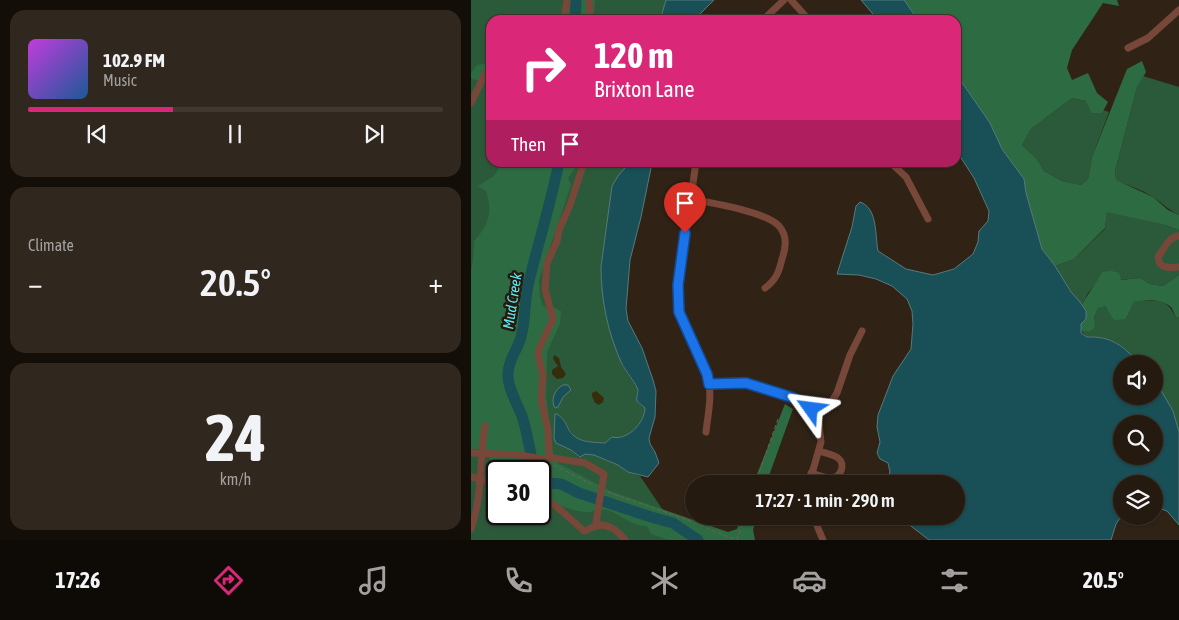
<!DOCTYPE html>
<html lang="en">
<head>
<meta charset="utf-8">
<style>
	:root { --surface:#241a10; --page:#30271e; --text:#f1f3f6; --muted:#a3a19f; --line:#413830; --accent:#db2777 }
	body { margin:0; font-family:"Asap Condensed",sans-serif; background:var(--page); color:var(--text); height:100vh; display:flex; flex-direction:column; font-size:19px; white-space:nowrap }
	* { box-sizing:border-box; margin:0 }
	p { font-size:16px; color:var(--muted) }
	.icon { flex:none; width:28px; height:28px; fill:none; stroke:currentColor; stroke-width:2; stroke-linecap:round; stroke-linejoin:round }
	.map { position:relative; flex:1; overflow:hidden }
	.drawer { display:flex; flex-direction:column; gap:10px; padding:10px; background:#140e09; width:471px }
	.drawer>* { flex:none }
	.guide { position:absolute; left:15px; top:15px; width:475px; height:152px; border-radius:15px; box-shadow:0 1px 4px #0004,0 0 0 1px var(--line); background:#db2777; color:#fff; overflow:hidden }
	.fabs { position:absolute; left:642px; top:355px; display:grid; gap:10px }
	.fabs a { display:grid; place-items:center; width:50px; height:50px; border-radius:50%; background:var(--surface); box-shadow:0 1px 4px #0004,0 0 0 1px var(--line); font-size:25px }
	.speed { position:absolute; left:15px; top:460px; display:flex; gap:10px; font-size:25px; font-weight:700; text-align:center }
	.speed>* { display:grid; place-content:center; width:65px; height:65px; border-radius:50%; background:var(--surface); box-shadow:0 1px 4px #0004,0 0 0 1px var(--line); line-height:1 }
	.speed .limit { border:2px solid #111; border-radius:8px; background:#fff; color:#111 }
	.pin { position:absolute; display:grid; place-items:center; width:42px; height:42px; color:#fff; margin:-51px -21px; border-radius:50% 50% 50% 0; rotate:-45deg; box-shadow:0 0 5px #0007 }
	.pin .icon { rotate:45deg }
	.me { position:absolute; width:55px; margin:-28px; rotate:301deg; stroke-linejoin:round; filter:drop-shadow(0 0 4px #0008) }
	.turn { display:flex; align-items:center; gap:18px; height:105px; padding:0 25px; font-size:22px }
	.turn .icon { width:65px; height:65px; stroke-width:2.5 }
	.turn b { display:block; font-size:35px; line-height:42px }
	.then { display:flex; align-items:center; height:48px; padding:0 25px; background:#0003; gap:10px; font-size:19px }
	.big { font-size:38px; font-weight:600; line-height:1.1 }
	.drawer .widget { flex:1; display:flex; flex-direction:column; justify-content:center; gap:8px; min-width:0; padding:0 18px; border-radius:15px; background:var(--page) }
	.drawer .dial { align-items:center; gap:0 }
	.dial b { font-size:65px; line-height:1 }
	.song { display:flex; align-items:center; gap:15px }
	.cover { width:60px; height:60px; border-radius:8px; background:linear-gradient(135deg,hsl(290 70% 55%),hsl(210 70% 35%)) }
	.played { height:5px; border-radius:2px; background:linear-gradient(90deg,var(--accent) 35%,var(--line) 35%) }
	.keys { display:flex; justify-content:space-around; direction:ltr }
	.heat { display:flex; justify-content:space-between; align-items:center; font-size:28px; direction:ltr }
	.trip { position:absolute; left:214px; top:475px; width:280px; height:50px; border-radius:25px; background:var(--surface); box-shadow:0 1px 4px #0004,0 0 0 1px var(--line); font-weight:600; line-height:50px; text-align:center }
	.tabs { display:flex; height:80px; justify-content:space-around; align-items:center; background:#0e0a06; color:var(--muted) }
	.tabs .icon { width:35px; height:35px }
	.tabs .selected { color:var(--accent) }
	.tabs b { font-size:22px; color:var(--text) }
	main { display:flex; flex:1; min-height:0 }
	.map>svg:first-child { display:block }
	.green { fill:#2b5a3a; fill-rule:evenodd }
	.forest { fill:#2d6c42 }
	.sand { fill:#352d0c }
	.water { fill:#194f56; stroke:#577a7d; fill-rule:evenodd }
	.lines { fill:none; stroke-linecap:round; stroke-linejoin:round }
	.river { stroke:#194f56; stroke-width:11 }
	.path { stroke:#6d6156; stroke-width:1; stroke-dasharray:4 2.5; stroke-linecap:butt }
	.minor { stroke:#774739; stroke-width:7 }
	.route-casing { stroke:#114b97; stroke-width:12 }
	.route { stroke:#1a73e8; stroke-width:9 }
	.labels { text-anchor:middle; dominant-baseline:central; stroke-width:5; stroke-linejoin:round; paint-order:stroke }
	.water-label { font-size:15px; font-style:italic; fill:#59eafd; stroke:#261a0d }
</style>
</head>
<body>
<main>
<section class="drawer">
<div class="widget">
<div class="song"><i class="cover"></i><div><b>102.9 FM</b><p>Music</p></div></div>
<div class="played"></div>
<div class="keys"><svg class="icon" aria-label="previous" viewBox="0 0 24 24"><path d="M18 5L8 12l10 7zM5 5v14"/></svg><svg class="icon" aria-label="pause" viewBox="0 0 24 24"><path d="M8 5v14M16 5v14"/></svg><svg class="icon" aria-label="next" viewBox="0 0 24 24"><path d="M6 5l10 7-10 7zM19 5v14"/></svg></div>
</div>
<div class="widget"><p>Climate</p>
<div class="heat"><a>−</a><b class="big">20.5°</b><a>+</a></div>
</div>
<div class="widget dial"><b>24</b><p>km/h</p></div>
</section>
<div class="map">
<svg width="708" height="540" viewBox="0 0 708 540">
	<rect width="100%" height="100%" fill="#302316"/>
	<!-- green -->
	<g class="green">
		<path d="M0,0H195L189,20H20V162L159,163L147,176L141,186L130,267L136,320L151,365L167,389L166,401L174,408C174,419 164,432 153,436C146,438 139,437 134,443C127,442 116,443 109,440C97,435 97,418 84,414L83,438L85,443L100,450L108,457L114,454L123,455L147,465L157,472L169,476L212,540H0ZM26,471H69V514H26Z"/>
		<path d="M672,76L708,87V215C698,210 691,203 682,197C671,190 658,185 645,181L644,171L666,87Z"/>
		<path d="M601,98L615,101L631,113L632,110L638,112L621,157L617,179L610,185L591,181L573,171L566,159L551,145L560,129Z"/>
		<path d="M636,211L694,225L708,230V275L692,286L679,284L669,278L626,282L617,293L611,305L600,292L584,266L603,259L634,229Z"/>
		<path d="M668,300C689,302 695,297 705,318L708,317V432L702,411L684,380V364H669C653,347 640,335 616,337L609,330L618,332L627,308L633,305L639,313L655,319L663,302Z"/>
	</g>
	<!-- forest -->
	<g class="forest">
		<path d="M93,0H124L122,20H91Z"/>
		<path d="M433,0H646L648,6L632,3L601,50L596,68L601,80L617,73L626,93L637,102L631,113H621L615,101L601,98L560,129L551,145L566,159L573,171L591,181L610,185L617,179L621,157L656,69L671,61L675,72L666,87L644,171L645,180L682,197L697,210L708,215V230L694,225L636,212L634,228L603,259L584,266L571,249L555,193L553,179L531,149L519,123L485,74V20H447Z"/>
		<path d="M20,63V85L0,78V73L6,65Z"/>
		<path d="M31,163H108L97,178L100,185L68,280L69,297L72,305L78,311L84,308L90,311L89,324L76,352L75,396L83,461L139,491L257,532L266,529L270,516H286L282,530L284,540H198L180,534L176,526C157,525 152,515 136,510C129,508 121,513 113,512C97,510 84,503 69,497V471H26V480L18,473L20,462L14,448L0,450V271L2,261L3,241C18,225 22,212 15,191L7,186L23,176Z"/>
		<path d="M641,271L648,273L650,280L669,278L679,284L692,286L708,275V317L705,318C704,315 702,310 700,307C693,299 671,299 663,302L655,319L643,320L634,306L627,308L623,318L624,327L618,332L609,330L610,322L615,319V311L611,305C617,293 625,284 631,272Z"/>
		<path d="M314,404L322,409L295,484H282Z"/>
	</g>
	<!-- sand -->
	<g class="sand">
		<path d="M83,355L88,358L90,367L95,374L92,378L86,379L81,374V370L87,366L82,359Z"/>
		<path d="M125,391L133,398L132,402L128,405L124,403L121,396V393Z"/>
	</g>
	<!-- water -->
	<g class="water">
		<path d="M195,0H243L223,20H189Z"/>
		<path d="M390,0H433L447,20H407Z"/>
		<path d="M485,74L519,123L531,149L553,179L555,193L571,249L584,266L600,292L609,302L615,311V319L610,324V333L616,337C641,336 652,346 669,364H651V396H684V380L702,411L708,432V525L696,511L684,507V484H651V515L645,524L640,540H458L436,523L421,516H485V484H414L419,472L417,463L409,459L406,453L409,442L406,427L407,415L422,376L440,349L442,324L441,311L436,299L421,286L405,279L388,275L366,274L381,227L385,206L389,202C407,208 404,236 407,251L435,269L462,275L483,269L502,254L507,242L508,231L517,221L518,211L503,178L485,150ZM651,424H684V456H651Z"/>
		<path d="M159,162L181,163L170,217L159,260L155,309L157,321L171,348L182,380L185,391L184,417L178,438L179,444L184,452L188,463L177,477L157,472L147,465L123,455L114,454L109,457L100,450L85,443L83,438L84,414H86C94,420 94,422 98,430C106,443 120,442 134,443L141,437C157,441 174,422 174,408L166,401C165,397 167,394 167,390C166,385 154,370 151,364C137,334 130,300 130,267L141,186L147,176Z"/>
		<path d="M92,385H97L100,390L92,397L87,407L84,408C79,400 84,389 92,385Z"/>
	</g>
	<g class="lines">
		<!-- river -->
		<g class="river">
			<path d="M104,20L105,0"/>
			<path d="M65,471C58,454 57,433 51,416C46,403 38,391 37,377C36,362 46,351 50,337C55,319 53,300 58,281C68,241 80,202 88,162"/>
			<path d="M69,477L74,483L90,484L108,493L180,517L202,523L227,540"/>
		</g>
		<!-- path -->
		<g class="path">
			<path d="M83,465L124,486"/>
			<path d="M284,484L307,419"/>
			<path d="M137,492L214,519L265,540"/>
			<path d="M266,540L274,516"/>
		</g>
		<!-- minor -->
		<g class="minor">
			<path d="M320,0L338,20"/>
			<path d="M93,20L96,0"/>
			<path d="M117,20L119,10L118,0"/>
			<path d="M292,20L313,0"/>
			<path d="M657,48L677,38L708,10"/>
			<path d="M0,103L15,72L20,70"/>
			<path d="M113,162L99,205L88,230L86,241L76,263L74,289L82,319L68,349L67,355L72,376L70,399L77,430L78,454L82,458L114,463L133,474L125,522L129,525"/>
			<path d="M225,162L206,296C208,325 227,347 236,375C242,393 237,414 235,432"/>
			<path d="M419,162L435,177L457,219"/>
			<path d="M219,199C241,203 293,211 308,226C317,236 315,248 311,259C308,272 305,280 294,288"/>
			<path d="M708,236C698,236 693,249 687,257C688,269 698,268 708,267"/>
			<path d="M238,384L275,383L323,398L340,409L348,423L350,442L338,484"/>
			<path d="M344,414L357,407L366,393L379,355L391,331"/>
			<path d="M0,453L49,455L77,460"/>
			<path d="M340,473C346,475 353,478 360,478C370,478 375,464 367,458C362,454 354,453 348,451"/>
			<path d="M0,477L26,483"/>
			<path d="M69,499L85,506L113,531C118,530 120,527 125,526C137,523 147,531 154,540"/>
			<path d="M342,516L352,540"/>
			<path d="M0,529C12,495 8,460 14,426"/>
		</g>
	</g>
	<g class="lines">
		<!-- route casing -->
		<g class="route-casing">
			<path id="route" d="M214,233L207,285L208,312L236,374L238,384L275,383L323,398L340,409"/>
		</g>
		<!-- route -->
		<use href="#route" class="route"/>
	</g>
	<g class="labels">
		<!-- water labels -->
		<g class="water-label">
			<text transform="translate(41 301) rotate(-81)">Mud Creek</text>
		</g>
	</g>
</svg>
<div class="fabs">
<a><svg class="icon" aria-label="sound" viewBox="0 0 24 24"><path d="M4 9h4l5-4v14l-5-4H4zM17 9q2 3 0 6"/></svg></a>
<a><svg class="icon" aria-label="search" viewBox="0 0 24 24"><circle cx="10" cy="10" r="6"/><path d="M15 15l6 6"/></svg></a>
<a><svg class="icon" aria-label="layers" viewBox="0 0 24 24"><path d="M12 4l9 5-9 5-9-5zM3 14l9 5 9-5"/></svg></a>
</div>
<div class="speed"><div class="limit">30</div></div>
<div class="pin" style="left:214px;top:233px;background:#d93025"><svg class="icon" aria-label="arrive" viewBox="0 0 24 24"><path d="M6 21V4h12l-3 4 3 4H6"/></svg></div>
<svg class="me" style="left:340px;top:409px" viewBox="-20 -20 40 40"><path d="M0-17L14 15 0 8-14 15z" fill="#1a73e8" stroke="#fff" stroke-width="4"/></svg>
<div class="trip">17:27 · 1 min · 290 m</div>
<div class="guide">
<div class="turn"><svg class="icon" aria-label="right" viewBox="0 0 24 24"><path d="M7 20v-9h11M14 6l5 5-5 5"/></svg><div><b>120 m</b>Brixton Lane</div></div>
<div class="then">Then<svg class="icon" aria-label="arrive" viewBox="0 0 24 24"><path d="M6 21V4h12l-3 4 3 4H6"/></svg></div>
</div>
</div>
</main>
<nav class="tabs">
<b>17:26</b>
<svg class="icon selected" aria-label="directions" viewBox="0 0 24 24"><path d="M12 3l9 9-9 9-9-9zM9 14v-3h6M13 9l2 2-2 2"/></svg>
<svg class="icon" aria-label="music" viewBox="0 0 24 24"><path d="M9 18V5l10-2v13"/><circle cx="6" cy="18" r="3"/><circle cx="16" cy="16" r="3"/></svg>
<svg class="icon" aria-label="phone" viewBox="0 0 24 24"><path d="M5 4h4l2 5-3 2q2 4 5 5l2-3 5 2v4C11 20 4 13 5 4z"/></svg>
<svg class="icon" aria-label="climate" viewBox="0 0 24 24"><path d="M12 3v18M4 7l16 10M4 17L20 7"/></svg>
<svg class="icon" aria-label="car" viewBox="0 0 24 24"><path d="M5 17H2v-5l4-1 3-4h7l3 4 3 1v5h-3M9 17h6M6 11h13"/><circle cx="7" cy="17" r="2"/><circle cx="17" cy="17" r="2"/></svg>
<svg class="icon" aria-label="filters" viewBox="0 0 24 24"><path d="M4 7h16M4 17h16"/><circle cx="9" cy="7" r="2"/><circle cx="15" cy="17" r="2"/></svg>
<b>20.5°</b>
</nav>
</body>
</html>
